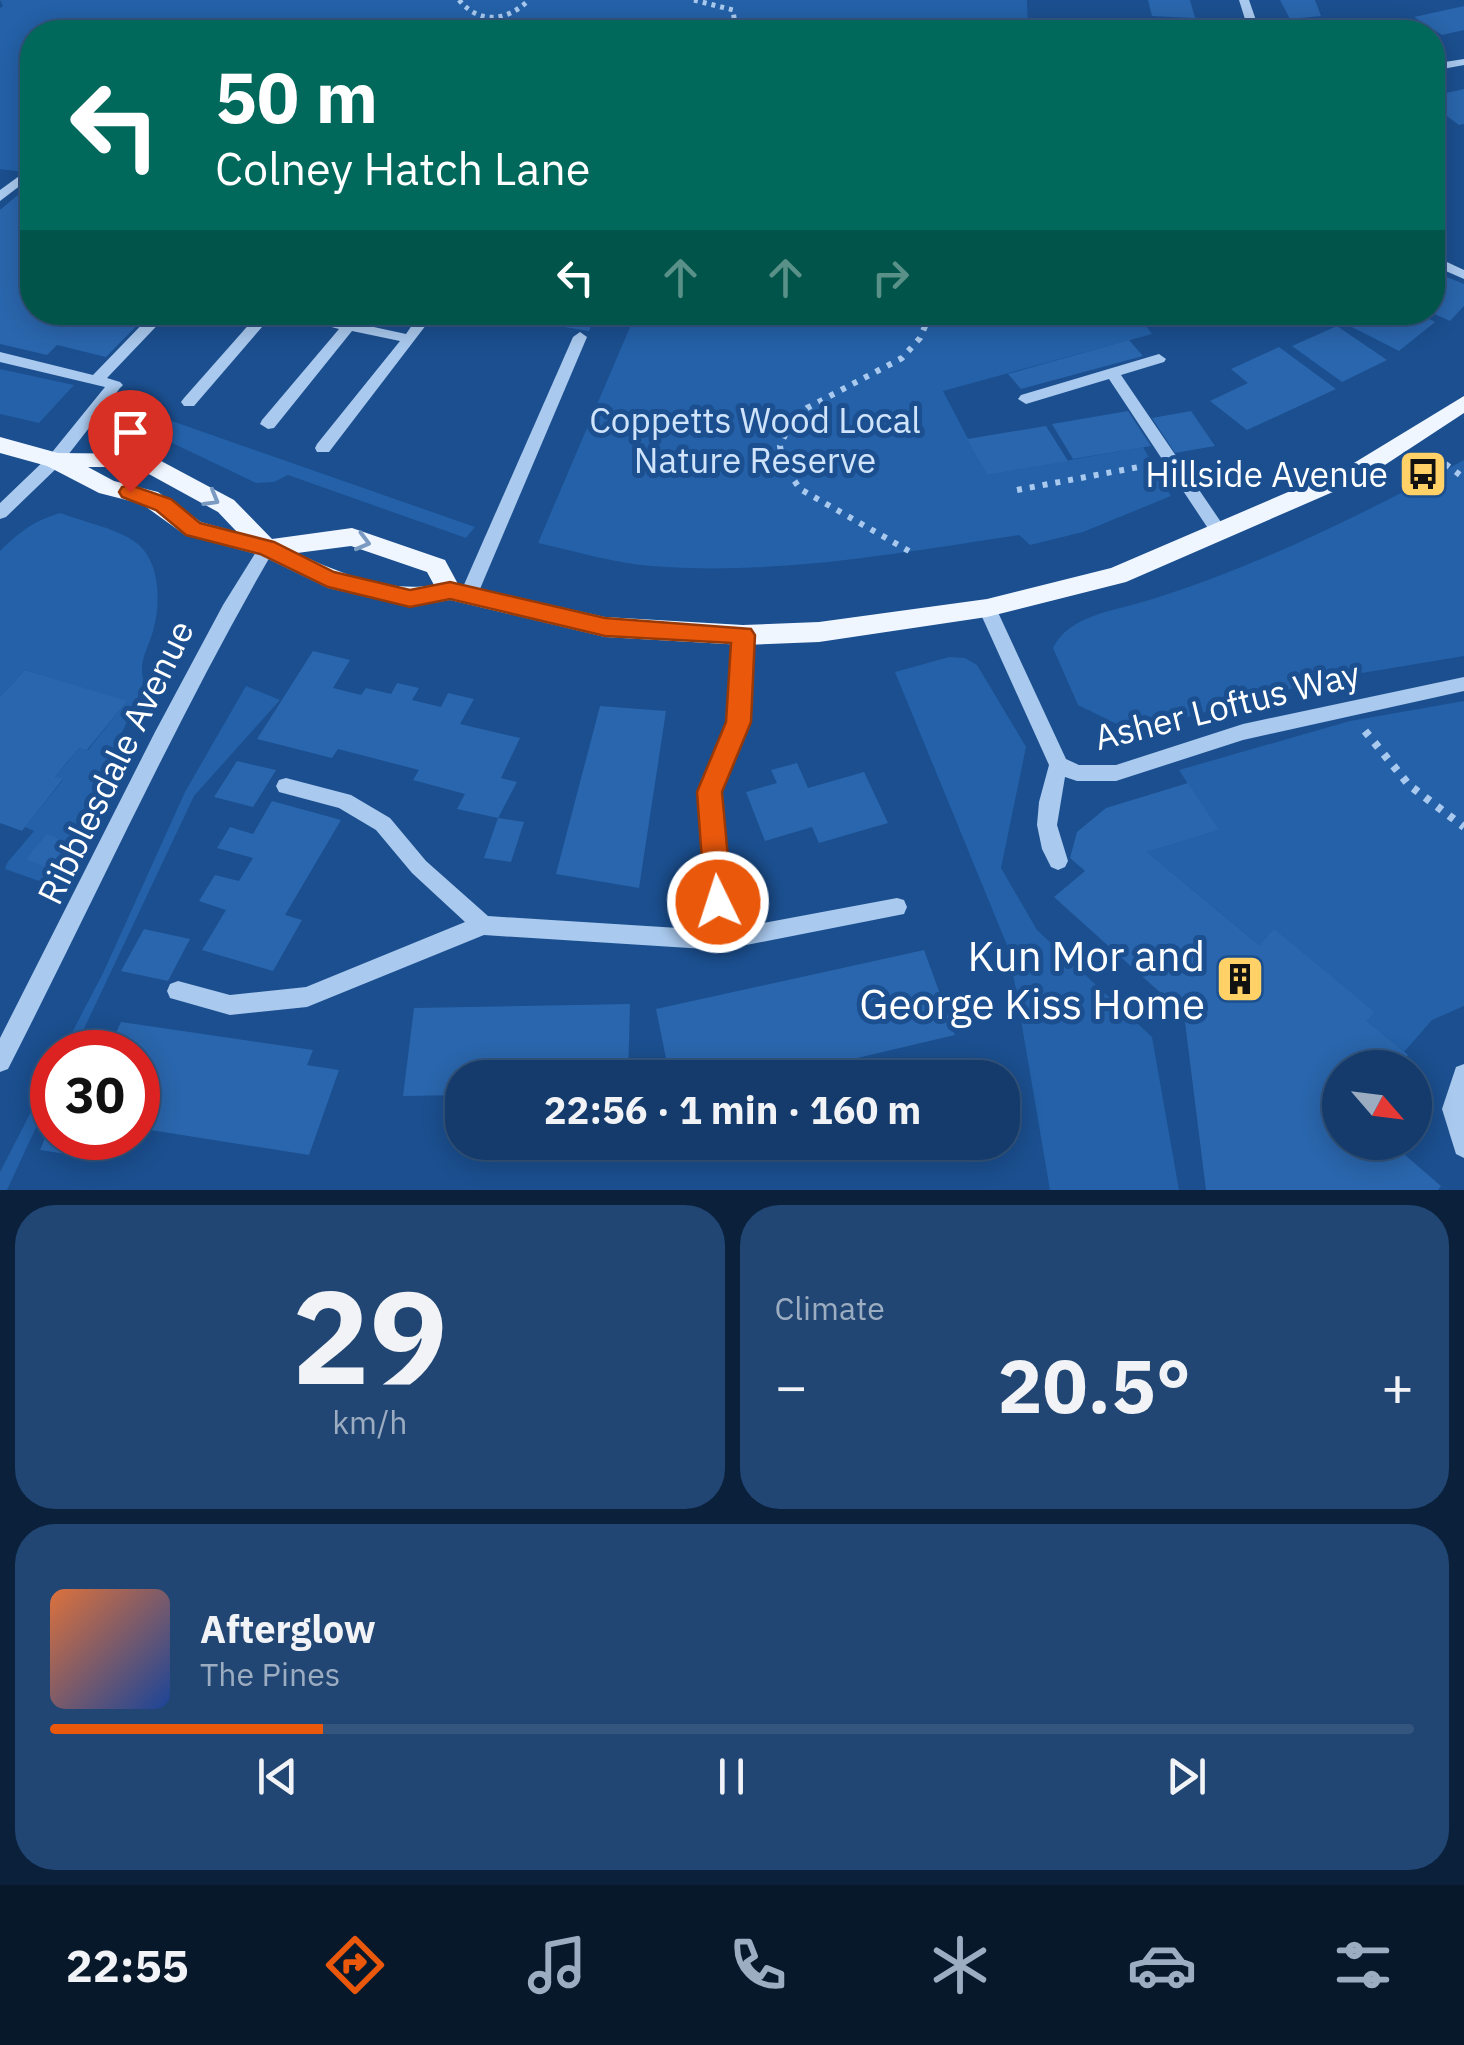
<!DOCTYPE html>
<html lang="en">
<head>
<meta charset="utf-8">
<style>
	:root { --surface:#143b6b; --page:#214673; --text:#f1f3f6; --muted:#9dadc1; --line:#33557e; --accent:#ea580c }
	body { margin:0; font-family:"IBM Plex Sans",sans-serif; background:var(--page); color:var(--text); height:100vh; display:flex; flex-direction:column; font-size:38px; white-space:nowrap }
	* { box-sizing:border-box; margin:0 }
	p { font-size:32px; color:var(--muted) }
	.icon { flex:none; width:55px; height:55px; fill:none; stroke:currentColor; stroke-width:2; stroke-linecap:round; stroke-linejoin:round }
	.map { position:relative; height:1190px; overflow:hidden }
	.panel { display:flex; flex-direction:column; gap:15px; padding:15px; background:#0b203b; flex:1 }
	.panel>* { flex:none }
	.top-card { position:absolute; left:20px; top:20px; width:1425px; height:305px; border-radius:40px; box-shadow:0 5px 25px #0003,0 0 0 2px var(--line); background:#00695c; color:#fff; overflow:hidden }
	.needle { width:65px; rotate:118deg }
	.buttons { position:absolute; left:1322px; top:1050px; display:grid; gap:20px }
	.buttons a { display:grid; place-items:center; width:110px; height:110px; border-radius:50%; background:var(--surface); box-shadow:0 5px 25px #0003,0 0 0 2px var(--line); font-size:50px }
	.speed { position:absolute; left:30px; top:1030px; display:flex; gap:20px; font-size:50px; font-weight:700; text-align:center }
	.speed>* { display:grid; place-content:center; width:130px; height:130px; border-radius:50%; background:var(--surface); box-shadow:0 5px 25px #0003,0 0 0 2px var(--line); line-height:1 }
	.speed .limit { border:15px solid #d22; background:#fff; color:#111 }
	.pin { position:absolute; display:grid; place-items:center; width:85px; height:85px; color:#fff; margin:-102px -42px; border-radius:50% 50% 50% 0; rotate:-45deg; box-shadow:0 0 10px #0007 }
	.pin .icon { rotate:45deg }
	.me { position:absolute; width:110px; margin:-55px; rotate:356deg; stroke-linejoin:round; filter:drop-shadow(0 0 8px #0008) }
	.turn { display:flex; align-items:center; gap:35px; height:210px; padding:0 30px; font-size:45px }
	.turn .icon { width:130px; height:130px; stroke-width:2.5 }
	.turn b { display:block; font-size:70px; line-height:85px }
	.lanes { display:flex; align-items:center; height:95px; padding:0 30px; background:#0003; justify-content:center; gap:50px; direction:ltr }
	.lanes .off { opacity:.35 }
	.big { font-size:75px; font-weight:800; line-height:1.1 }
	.panel .widget { flex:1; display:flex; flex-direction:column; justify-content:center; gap:15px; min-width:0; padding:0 35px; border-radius:40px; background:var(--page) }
	.panel .dial { align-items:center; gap:0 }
	.dial b { font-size:130px; line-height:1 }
	.song { display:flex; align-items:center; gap:30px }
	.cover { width:120px; height:120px; border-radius:15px; background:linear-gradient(135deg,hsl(20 70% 55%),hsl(220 70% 35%)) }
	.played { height:10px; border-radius:5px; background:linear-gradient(90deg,var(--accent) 20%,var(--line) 20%) }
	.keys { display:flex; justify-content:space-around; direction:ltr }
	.heat { display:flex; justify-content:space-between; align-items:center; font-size:55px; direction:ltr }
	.panel .tiles { flex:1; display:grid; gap:15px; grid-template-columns:1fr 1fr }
	.widget:last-child { grid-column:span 2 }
	.trip { position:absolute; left:445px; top:1060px; width:575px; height:100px; border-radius:40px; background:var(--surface); box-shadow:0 5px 25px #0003,0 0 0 2px var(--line); font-weight:800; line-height:100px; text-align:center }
	.tab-bar { display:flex; height:160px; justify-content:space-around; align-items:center; background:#08182b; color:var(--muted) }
	.tab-bar .icon { width:70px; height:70px }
	.tab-bar .current { color:var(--accent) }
	.tab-bar b { font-size:45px; color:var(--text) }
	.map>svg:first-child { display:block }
	.green { fill:#2461a8 }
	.building { fill:#2a66ad }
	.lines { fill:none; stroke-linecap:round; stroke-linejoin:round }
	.path-far2 { stroke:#a9c9ee; stroke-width:5; stroke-dasharray:4 5; stroke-linecap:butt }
	.path-far1 { stroke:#a9c9ee; stroke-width:6; stroke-dasharray:5 8; stroke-linecap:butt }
	.path { stroke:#a9c9ee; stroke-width:8; stroke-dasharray:6 9; stroke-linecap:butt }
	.minor { fill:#a9c9ee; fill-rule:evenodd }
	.major { fill:#f0f6ff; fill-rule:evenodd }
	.oneway { stroke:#7b9ac1 }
	.route { fill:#ea580c; stroke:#983908; stroke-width:2.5 }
	.labels { text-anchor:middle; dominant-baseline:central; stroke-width:10; stroke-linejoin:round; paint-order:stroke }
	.park-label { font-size:35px; fill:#cfe3fa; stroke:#1b4f8f }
	.poi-label { font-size:35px; fill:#fff; stroke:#1b4f8f; text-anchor:end }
	.street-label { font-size:35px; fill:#fff; stroke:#1b4f8f }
	.near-poi-label { font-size:42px; fill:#fff; stroke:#1b4f8f; text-anchor:end }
</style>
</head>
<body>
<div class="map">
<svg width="1464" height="1190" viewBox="0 0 1464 1190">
	<rect width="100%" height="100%" fill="#1b4f8f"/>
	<!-- green -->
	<g class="green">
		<path d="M0,0H1027L1028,32H32V173L0,169V8L3,6Z"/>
		<path d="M1136,312L1152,334L943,391L987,475L1143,447L1171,496L1083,532L1030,545L1019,535C897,553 775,576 651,566C613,563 575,551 538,543L636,313Z"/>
		<path d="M0,369L74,385L39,423L0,414Z"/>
		<path d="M152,414L475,527L466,538L288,475L274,482L256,483L164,439Z"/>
		<path d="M1464,460V656L1326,679L1133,732L1078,705L1053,648C1069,615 1114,611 1146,601C1255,568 1363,514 1464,460Z"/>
		<path d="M61,513C83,522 116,528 135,542C161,560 161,604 153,631C147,652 138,661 144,683L58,877L42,882L5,869L7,863L34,831L25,827L63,780L55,777L79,748L88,750L126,702L25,670L0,697V551C19,532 35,520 61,513Z"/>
		<path d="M949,657L965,658L977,665L1026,747L1001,868L1037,930L1152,1037L1179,1190H1050L1009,950L895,672Z"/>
		<path d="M246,686L280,700L194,796L73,1052H62L104,971L185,792Z"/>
		<path d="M1464,701V1006L1432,1020L1404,1052L1367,1021L1375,1012L1274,930L1259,945L1147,852L1218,830L1179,770L1350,721Z"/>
		<path d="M52,1071V1093L7,1190H0V1172Z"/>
	</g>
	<!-- building -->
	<g class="building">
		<path d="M1148,0H1190L1195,18L1152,16Z"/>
		<path d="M1280,0H1315L1321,16L1290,19Z"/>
		<path d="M1464,6V30L1442,35L1414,17Z"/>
		<path d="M1408,20L1426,32L1359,30L1384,25Z"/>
		<path d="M1158,21L1196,23L1199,32H1161Z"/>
		<path d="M1464,89V124L1459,125L1432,105V96Z"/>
		<path d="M25,189L32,191V312H150L106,357L57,345L47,355L0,344V210Z"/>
		<path d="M1432,271L1464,284V306L1450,321L1432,313Z"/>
		<path d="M472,312H597L589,331Z"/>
		<path d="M1364,312L1373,317L1379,312H1416L1435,322L1399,351L1348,325Z"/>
		<path d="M1337,326L1387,360L1342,382L1292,346Z"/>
		<path d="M1129,340L1143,356L1021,389L1008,374Z"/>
		<path d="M1279,347L1336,389L1247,430L1210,401L1248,383L1231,369Z"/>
		<path d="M1128,411L1151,446L1073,459L1052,424Z"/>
		<path d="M1191,411L1215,446L1175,453L1152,418Z"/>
		<path d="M1046,426L1068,461L987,475L967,439Z"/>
		<path d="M313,651L350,660L333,688L361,695L366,688L391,694L397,683L419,688L412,700L441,707L448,693L474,699L460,724L520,738L501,778L517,782L498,818L457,809L465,794L413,780L419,770L338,749L332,758L257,739Z"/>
		<path d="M25,670L127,701L87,750L79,748L67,762L55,777L63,779L22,831L0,823V697Z"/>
		<path d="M600,706L666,711L639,888L556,874Z"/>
		<path d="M237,761L276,770L253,807L214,797Z"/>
		<path d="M797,763L808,788L864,772L888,823L819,843L812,827L765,841L746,792L777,783L771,770Z"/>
		<path d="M1188,783L1219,830L1147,852L1259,945L1274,929L1375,1012L1367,1021L1408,1055L1397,1068H1340V1142H1396L1397,1148L1441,1186L1438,1190H1206L1184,1014L1054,897L1085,871L1070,858L1077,832L1106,808Z"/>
		<path d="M272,801L341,820L285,915L302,920L273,971L202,950L226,910L199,901L215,875L239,881L253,858L217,848L230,827L253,834Z"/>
		<path d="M498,818L524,822L511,862L484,858Z"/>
		<path d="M47,834L68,843L48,868L26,859Z"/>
		<path d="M144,929L190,939L168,981L121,971Z"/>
		<path d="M924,950L955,1035L772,1078H670L656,1009Z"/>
		<path d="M630,1004L628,1078H462V1095L403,1096L414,1008Z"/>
		<path d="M121,1022L313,1050L307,1065L339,1070L309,1155L138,1128V1052H86L93,1037L112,1041Z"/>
		<path d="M52,1122V1138H88L79,1156L40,1150Z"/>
	</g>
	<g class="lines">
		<!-- path-far2 -->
		<g class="path-far2">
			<path d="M459,0C480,25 507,21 529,0"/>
			<path d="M694,0L733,10L736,32"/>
		</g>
		<!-- path-far1 -->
		<g class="path-far1">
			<path d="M1435,456L1464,478"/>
			<path d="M1017,490L1144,466"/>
			<path d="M909,551L800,489L783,464L780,446L790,424L807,408L902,358L920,338L931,312"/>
		</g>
		<!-- path -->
		<path class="path" d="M1365,731L1409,785L1464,827"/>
		<!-- minor -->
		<g class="minor">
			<path d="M1239,0H1249L1260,32H1249Z"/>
			<path d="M1464,59V65L1432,71V64Z"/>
			<path d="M22,174L32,176V184L25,182L0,201V190Z"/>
			<path d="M1432,255L1464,270V279L1432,265Z"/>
			<path d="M154,312H170L107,378L120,382L123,385L120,388L61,464L6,517L0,519V503L49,456L105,387L0,362V352L93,375Z"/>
			<path d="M260,312H275L194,406H184L181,402L184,398Z"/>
			<path d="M275,312H305L406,334L421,312H436L329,452H317L315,448L317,444L400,341L352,331L274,428L268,429L260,424L262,420L339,329Z"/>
			<path d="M580,332L587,337L477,596L474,601H462L459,596L573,337Z"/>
			<path d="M1159,354L1166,359L1164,362L1121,375L1225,528L1227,532L1225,536H1213L1109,379L1026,404L1018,399L1021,395Z"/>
			<path d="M267,542L275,548C177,717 97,895 8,1069L0,1072V1038L155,732L223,605L261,544Z"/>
			<path d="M987,601L993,603L996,608L1066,759L1079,765H1116L1243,724L1464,677V691L1243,740L1116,781H1077L1065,777L1057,825L1068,861L1065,867L1058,870L1051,867L1042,849L1037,825L1039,802L1049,765L978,608L981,603Z"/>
			<path d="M743,628L749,630L752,635L747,722L720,791L731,929L897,898L904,900L907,907L904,914L721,950L484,935L307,1007L230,1015L170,998L167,991L170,984L178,981L230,995L306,987L465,922L412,873L376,830L339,808L279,792L276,786L279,780L286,778L351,795L390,818L426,861L488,916L710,930L700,791L729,722L734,635L737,630Z"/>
			<path d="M1464,1064V1158L1456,1154L1442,1109L1456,1067Z"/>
		</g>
		<!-- major -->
		<path class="major" d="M1464,396V413L1365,478L1126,582L987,617L819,642L743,645L605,637L450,600L410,607L328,588L260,555L185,535L142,504L99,493L47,466L0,453V437L58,453L148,454L234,500L272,539L352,528L445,560L458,584L605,617L743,625L819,622L987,599L1111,568L1349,466ZM88,467H136L218,512L237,532L201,522L158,492L114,481ZM351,546L427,572L434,585C388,593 339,573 297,553Z"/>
	</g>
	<!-- one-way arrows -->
	<defs><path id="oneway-chevron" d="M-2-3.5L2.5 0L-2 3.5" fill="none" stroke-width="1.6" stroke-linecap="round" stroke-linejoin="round" transform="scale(2.5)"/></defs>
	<g class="oneway">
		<use href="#oneway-chevron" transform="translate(212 499) rotate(30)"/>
		<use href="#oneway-chevron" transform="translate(363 542) rotate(15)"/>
	</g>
	<!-- route -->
	<path class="route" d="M130,485L171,499L200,523L274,542L334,572L410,590L450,582L605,618L751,629L755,635L751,722L722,792L732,902L728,911L718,915L709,911L705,902L697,792L726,722L731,643L605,636L450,599L410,607L328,587L260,554L186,535L156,510L122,497L119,492L122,487Z"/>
	<!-- icons -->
	<defs>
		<g id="bus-square" transform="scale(2.5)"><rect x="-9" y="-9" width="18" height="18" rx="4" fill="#ffd166" stroke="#1b4f8f"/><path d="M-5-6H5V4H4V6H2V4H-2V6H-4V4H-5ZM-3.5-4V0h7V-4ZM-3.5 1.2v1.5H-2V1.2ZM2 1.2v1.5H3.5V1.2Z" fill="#111"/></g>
		<g id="building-square" transform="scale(2.5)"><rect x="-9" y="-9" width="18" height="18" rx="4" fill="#ffd166" stroke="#1b4f8f"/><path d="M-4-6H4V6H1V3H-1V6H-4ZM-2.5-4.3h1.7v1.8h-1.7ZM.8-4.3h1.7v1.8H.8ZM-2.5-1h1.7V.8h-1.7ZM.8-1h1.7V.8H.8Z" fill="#111"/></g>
	</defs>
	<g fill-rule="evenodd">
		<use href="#bus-square" x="1423" y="474"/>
		<use href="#building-square" x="1240" y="979"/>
	</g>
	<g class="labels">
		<!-- park labels -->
		<g class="park-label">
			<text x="755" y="420">Coppetts Wood Local<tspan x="755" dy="40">Nature Reserve</tspan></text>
		</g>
		<!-- poi labels -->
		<g class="poi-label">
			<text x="1388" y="474">Hillside Avenue</text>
		</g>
		<!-- street labels -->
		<g class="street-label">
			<text transform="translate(1227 705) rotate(-14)">Asher Loftus Way</text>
			<text transform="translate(115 762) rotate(-64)">Ribblesdale Avenue</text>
		</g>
		<!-- near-poi labels -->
		<g class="near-poi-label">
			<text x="1205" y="955">Kun Mor and<tspan x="1205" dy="48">George Kiss Home</tspan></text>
		</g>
	</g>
</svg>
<div class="buttons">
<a><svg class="needle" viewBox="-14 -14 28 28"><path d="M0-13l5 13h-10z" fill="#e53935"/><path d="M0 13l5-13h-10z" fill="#9dadc1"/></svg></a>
</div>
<div class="speed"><div class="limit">30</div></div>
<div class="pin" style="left:130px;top:492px;background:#d93025"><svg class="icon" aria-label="arrive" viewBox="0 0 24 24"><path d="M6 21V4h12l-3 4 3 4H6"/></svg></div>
<svg class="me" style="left:718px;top:902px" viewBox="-20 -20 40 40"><circle r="17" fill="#ea580c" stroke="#fff" stroke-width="3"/><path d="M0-11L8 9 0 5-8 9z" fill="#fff"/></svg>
<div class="trip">22:56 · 1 min · 160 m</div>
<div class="top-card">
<div class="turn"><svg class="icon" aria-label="left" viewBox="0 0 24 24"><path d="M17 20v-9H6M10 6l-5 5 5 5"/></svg><div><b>50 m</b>Colney Hatch Lane</div></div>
<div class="lanes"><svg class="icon" aria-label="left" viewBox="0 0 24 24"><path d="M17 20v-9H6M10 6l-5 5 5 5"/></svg><svg class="icon off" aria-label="ahead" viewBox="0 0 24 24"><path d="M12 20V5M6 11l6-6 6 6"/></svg><svg class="icon off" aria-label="ahead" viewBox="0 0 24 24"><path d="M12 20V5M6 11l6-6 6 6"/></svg><svg class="icon off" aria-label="right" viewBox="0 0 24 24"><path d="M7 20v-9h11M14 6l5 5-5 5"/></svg></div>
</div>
</div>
<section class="panel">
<div class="tiles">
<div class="widget dial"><b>29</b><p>km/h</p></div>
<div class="widget"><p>Climate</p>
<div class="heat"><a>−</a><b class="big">20.5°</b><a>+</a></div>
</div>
<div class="widget">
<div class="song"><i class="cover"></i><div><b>Afterglow</b><p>The Pines</p></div></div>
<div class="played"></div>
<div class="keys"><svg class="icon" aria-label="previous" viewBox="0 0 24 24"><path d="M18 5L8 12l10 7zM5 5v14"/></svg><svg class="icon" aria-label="pause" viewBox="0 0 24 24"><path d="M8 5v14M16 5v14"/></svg><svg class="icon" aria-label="next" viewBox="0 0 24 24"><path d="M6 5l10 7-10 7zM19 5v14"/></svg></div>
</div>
</div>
</section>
<nav class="tab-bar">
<b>22:55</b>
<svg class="icon current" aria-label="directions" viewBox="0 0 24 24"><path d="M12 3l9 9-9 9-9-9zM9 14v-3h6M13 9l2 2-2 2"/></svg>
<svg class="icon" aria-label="music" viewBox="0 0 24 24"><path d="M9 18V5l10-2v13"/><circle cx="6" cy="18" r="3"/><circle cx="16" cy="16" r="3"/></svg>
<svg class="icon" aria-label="phone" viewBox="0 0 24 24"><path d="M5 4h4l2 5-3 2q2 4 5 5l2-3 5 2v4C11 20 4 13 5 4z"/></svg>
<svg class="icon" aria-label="climate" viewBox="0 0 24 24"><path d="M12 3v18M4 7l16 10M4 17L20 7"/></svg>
<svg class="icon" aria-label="car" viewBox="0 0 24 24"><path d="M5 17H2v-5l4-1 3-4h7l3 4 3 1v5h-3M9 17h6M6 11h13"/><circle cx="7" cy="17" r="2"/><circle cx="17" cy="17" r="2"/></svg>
<svg class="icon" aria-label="filters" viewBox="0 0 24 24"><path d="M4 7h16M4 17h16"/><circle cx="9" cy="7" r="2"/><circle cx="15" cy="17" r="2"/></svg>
</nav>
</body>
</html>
